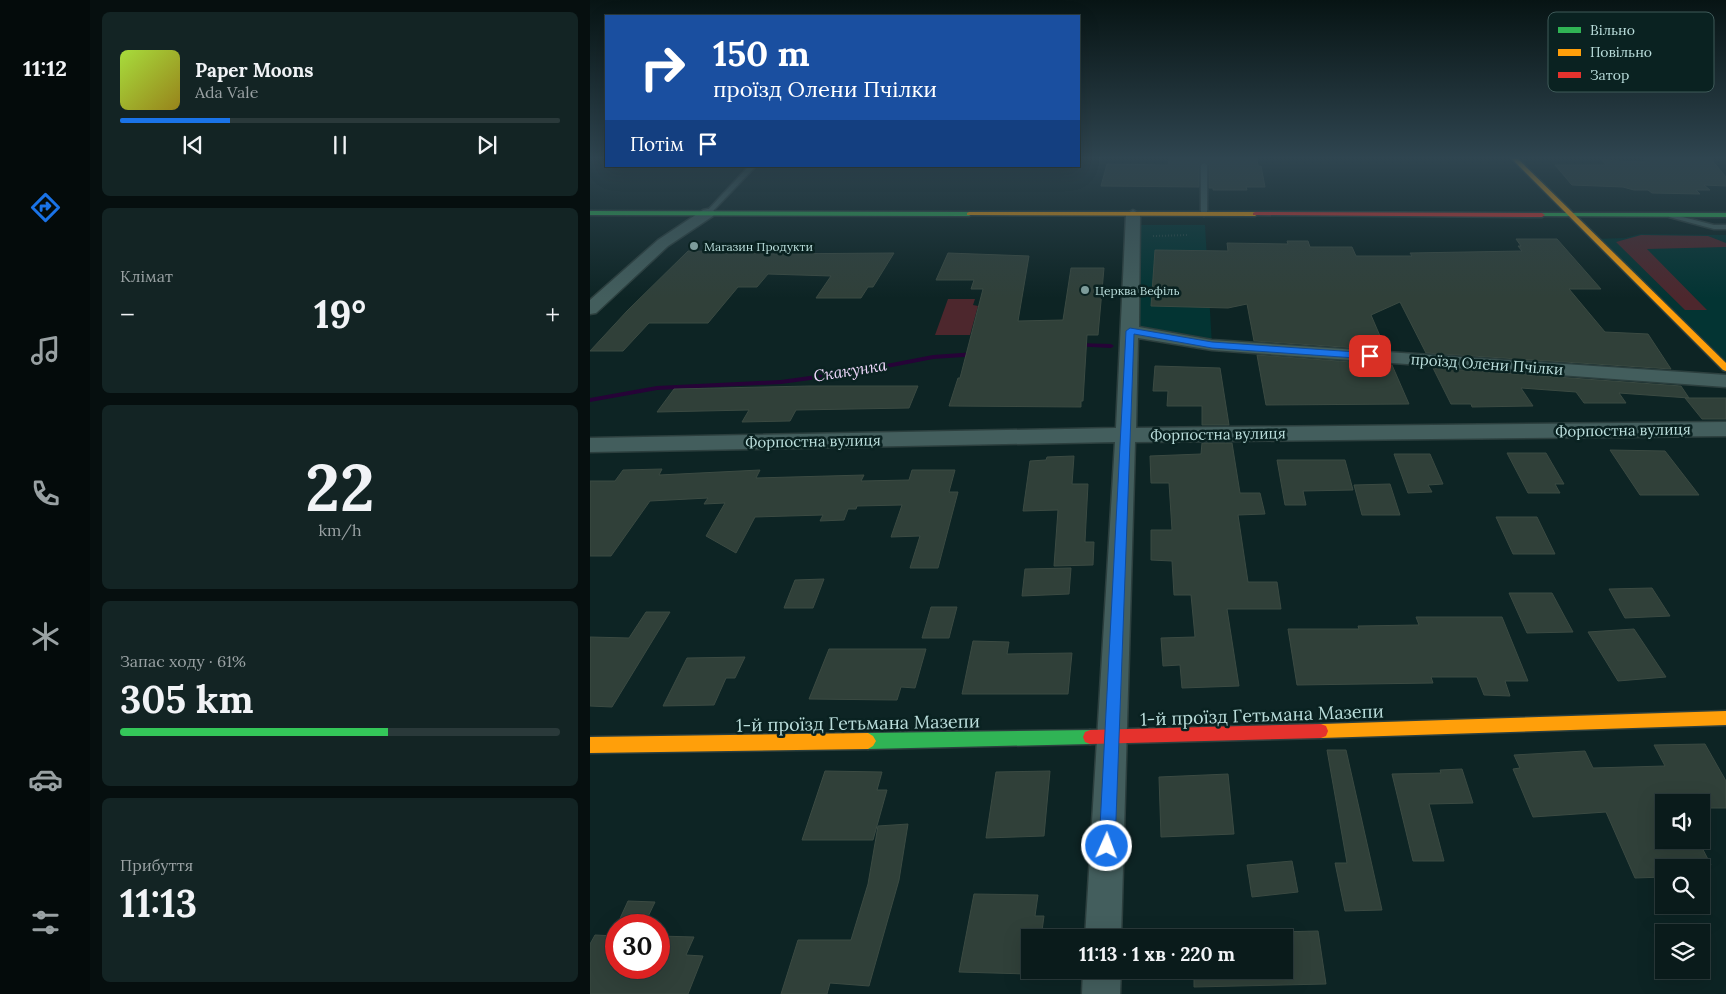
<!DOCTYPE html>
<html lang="uk">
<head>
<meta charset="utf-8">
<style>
	:root { --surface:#0a1b1b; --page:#132424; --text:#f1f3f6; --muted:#99a1a3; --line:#2a393a; --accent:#1a73e8 }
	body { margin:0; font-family:Lora,serif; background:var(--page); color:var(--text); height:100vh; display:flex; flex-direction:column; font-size:19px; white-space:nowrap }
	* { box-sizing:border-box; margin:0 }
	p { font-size:16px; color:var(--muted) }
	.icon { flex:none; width:28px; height:28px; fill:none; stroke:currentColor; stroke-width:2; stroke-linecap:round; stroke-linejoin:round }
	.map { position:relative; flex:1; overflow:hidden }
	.side { display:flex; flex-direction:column; gap:12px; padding:12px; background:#060f0f; width:500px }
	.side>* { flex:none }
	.banner { position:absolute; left:15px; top:15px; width:475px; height:152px; border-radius:0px; box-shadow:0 5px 20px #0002,0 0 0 1px var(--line); background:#1a4fa0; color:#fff; overflow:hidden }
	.tools { position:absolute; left:1065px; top:794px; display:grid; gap:10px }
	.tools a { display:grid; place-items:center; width:55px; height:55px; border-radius:0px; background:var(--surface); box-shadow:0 5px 20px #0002,0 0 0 1px var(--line); font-size:25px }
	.speed { position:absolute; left:15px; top:914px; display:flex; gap:10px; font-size:25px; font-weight:700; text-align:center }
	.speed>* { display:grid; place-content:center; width:65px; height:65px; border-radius:50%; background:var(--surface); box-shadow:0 5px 20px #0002,0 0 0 1px var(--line); line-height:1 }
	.speed .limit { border:8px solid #d22; background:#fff; color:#111 }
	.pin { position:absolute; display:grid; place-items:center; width:42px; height:42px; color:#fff; margin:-21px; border-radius:10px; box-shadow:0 2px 8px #0006 }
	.me { position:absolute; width:55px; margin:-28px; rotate:2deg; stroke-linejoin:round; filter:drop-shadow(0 0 4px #0008) }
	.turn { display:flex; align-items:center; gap:18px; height:105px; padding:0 25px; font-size:22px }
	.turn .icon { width:65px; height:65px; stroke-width:2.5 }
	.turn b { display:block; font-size:35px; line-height:42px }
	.then { display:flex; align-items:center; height:48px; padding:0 25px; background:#0003; gap:10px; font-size:19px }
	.big { font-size:38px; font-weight:800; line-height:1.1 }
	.side .widget { flex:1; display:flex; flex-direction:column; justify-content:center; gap:8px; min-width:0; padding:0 18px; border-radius:8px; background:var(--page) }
	.side .dial { align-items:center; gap:0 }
	.dial b { font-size:65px; line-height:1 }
	.song { display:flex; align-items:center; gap:15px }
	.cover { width:60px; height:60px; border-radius:8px; background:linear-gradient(135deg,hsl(80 70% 55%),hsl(50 70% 35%)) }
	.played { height:5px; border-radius:2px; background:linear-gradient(90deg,var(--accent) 25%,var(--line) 25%) }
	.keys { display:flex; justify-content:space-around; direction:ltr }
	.heat { display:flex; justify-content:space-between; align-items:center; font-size:28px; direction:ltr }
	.charge { height:8px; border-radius:4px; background:linear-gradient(90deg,#34c759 61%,var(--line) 0) }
	.trip { position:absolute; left:431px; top:929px; width:272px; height:50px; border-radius:0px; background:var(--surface); box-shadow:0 5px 20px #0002,0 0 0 1px var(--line); font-weight:800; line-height:50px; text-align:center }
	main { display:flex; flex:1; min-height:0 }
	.tab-bar { display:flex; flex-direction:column; width:90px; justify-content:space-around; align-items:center; background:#040b0b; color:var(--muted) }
	.tab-bar .icon { width:35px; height:35px }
	.tab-bar .on { color:var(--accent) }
	.tab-bar b { font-size:22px; color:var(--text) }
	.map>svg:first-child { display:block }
	.built { fill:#033433 }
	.green { fill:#4d272d }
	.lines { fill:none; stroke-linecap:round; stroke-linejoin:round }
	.stream { fill:#260337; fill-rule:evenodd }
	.building { fill:#304039; stroke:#3b4a42 }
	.lane-casing { stroke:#2c3f3e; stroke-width:3 }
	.street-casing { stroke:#2c3f3e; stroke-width:3 }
	.fast-casing { stroke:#2c3f3e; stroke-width:3 }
	.slow-casing { stroke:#2c3f3e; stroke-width:3 }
	.jam-casing { stroke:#2c3f3e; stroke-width:3 }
	.path { stroke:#485d5c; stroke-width:2; stroke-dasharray:0.5 2.5; stroke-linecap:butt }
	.lane { fill:#435e5d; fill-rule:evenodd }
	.street { fill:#435e5d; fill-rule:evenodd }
	.fast { fill:#30b455; fill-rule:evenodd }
	.slow { fill:#ff9f0a; fill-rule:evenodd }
	.jam { fill:#e5322d; fill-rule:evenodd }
	.route { fill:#1a73e8; stroke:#114b97 }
	.poi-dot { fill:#7d9c9b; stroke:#0a2221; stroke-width:2 }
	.labels { text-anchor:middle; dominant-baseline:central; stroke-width:5; stroke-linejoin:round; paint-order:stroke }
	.far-poi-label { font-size:12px; fill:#badddb; stroke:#0a2221; text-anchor:start }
	.street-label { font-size:15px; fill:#badddb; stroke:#0a2221 }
	.water-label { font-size:16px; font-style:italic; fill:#f0d9fd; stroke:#0a2221 }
	.near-street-label { font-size:18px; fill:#badddb; stroke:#0a2221 }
	.key { fill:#0a2221; stroke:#3f5a59; stroke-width:1 }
	.key-label { font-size:14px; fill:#badddb }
</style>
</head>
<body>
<main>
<nav class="tab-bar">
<b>11:12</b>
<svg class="icon on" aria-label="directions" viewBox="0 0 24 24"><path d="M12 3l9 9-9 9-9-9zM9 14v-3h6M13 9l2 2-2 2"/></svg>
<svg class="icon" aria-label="music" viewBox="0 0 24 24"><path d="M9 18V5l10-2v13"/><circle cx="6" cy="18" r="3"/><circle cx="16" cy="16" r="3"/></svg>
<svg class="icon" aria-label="phone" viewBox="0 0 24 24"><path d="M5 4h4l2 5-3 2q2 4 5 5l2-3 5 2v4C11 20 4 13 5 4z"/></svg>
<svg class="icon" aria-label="climate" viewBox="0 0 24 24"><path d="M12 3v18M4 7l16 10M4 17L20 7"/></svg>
<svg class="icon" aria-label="car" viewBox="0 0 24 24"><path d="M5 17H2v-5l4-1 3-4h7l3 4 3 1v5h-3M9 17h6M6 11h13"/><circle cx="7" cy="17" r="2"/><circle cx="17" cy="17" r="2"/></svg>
<svg class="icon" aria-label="filters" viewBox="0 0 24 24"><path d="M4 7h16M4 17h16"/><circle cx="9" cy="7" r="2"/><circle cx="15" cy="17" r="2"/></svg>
</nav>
<section class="side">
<div class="widget">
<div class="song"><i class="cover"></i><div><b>Paper Moons</b><p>Ada Vale</p></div></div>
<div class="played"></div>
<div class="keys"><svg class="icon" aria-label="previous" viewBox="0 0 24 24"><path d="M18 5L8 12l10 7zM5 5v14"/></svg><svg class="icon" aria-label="pause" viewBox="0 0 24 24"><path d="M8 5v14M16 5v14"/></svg><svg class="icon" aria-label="next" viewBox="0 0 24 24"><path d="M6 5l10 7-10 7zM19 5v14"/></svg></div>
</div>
<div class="widget"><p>Клімат</p>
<div class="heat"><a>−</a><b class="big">19°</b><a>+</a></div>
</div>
<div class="widget dial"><b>22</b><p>km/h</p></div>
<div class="widget"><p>Запас ходу · 61%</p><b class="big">305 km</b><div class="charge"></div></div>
<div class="widget"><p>Прибуття</p><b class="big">11:13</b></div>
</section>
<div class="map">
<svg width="1136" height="994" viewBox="0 0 1136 994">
	<rect width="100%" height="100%" fill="#0d2424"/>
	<!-- built -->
	<g class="built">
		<path d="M549,225H615L622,345L540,331Z"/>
		<path d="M1050,234L1136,235V368L1004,239L1035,238Z"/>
	</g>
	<!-- green -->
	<g class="green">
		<path d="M1051,235L1118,236L1136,243V247L1057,249L1117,310H1095L1026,242Z"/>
		<path d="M358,299H385L383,305L388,306L380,335H345Z"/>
	</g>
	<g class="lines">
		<!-- stream -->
		<g class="stream">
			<path d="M486,343L521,344L524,346L521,348L484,346L483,345Z"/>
			<path d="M386,352L390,354L388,356L343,359L271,373L191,384L67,390L0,402V398L67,386L191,380L271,369L343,355Z"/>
		</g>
	</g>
	<!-- building -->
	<g class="building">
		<path d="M579,159H667L668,166H671L675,187H656L657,190H623V188H619V165L615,161L609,165V187L511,186L517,164L578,165Z"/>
		<path d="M1053,159H1121L1136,177V186L1114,185L1120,190H1106L1110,194L1062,193L1058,190H1044L1033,187L982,185L965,165H1016L1012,160L1055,162Z"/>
		<path d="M926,239H967L1011,289H979L1015,332L1058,334L1081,369L836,353L810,302L781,315L796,350L664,341L657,304L638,308L561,306L565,250L638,251L637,243L698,244L697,241H718L720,247H762L766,256H822L820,253L932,251L928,246H931Z"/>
		<path d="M98,251L177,252L175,254L304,253L283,287H278L271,298H226L241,276L178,274L167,287H148L118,323H59L33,351H0L37,311Z"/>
		<path d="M358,253L439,256L428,321L473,320L481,268H514L508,335H497L493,401H491V407L359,406L368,378H370L393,289H381L384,280H346Z"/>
		<path d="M667,355L802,365L819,404L676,405Z"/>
		<path d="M565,366L630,368L639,425H612V406H577L578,391H563Z"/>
		<path d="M843,368L1091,386L1099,398L1029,393L1036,403H994L986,392L931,388L943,406L882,407L881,404H861Z"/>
		<path d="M219,386H328L319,408L206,410L200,421L152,422L159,410L67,412L84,389Z"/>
		<path d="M1095,398H1136V419H1112Z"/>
		<path d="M612,443H642L650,493H670L675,514L648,515L658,582H687L691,609H637L649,686L592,688L590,665L573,666L571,638L605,637L601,595H584L582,561L561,560V530H582L579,483H561L560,456L611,454Z"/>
		<path d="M1020,450L1075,451L1109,495H1050Z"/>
		<path d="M917,453H956L974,484H965L970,493H938Z"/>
		<path d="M804,454H840L853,484L838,485L842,492L818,493Z"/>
		<path d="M484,456L482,484H498L495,542H504L503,565L464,566L468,510L433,511L440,461L456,460L457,457Z"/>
		<path d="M687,460H755L763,490L713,491L716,505H695Z"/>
		<path d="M72,469L69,475L170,470L166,478L274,475L271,481L319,480L322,470H365L359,492H368L348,568H320L330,536L301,537L312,505L267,506L266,509H258L254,520L230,521L233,515L165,517L146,553L116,536L135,503L114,504L118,498L60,501L21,556H0V481H25L33,470Z"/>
		<path d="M800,484L810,515H772L764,485Z"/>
		<path d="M906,517H947L965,554H923Z"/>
		<path d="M481,568L479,594L432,596L435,569Z"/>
		<path d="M234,579L223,608H194L205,580Z"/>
		<path d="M1062,588L1080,616L1035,618L1019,589Z"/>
		<path d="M919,593H962L983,632L937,633Z"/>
		<path d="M341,607H367L359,638H332Z"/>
		<path d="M56,612H80L22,707L0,706V637L39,638Z"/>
		<path d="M826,617H912L938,681H915L920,696L894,695L887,677H841L843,683L707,685L698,629H769L768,626L829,625Z"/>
		<path d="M1044,629L1076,677L1028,681L998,632Z"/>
		<path d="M383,641L419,642L417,654L482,653L478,694H372Z"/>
		<path d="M239,649H336L325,688L311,687L307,700L219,699Z"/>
		<path d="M155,657L145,678H136L124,705L73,706L97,658Z"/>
		<path d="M1115,744L1136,781V808H1111V802H1074V840H1108L1121,865H1068L1074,877L1045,878L1016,812L943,817L923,769L930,768L924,755L995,751L1003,768L1075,766L1064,745Z"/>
		<path d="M737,750H756L792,910L755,911L745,863H757Z"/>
		<path d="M872,769L883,803L839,804L854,861H823L802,774L851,773L850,770Z"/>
		<path d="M235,771L292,772L287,790H297L283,840H212Z"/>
		<path d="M460,771L454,836L396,838L406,772Z"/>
		<path d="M638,774L644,834L571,837L569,777Z"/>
		<path d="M318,824L309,880L279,986L240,983L237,994H191L208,940H261L278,884L288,826Z"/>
		<path d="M702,861L708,892L662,897L657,865Z"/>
		<path d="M384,894L448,895L445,916H454L451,938H440L437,974L369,972Z"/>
		<path d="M38,901L65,902L54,925H27Z"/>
		<path d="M728,931L736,984L604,987V970H695V938H602V934Z"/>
		<path d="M5,935L26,936V968H69V936L104,937L96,955L113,956L98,994H0V944Z"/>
	</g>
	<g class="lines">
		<!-- lane casing -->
		<g class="lane-casing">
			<g id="lane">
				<path d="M614,163L617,165V214L614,216L611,214V165Z"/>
				<path d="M159,166H166L120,214H116V212Z"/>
				<path d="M1081,214L1124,225H1136V229H1124L1079,217V215Z"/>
			</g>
		</g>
		<!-- street casing -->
		<g class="street-casing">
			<g id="street">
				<path d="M118,209L123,210L125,213L123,216L78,246L6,313L0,314V300L68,240L113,210Z"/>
				<path d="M543,210L550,214L549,327L622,340L1136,375V387L622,350L548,338L546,428L1136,422V436L545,442L531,938H495L525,442L0,452V438L526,428L536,214Z"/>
				<path d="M493,970H531L530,994H492Z"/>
			</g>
		</g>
		<!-- fast casing -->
		<g class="fast-casing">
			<g id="fast">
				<path d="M0,211L379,212L382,214L379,216L0,215Z"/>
				<path d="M952,213H1136V217L950,216L949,215Z"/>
				<path d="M500,730L505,732L507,737L505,742L500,744L278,749L273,746L270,741L273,736L278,733Z"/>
			</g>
		</g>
		<!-- slow casing -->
		<g class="slow-casing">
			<g id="slow">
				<path d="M922,159H928L1136,363V371L1133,370Z"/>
				<path d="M379,212H665L668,214L665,216L377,215V213Z"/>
				<path d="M1136,711V725L731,738L726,736L724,731L726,726L731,724Z"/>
				<path d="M278,733L283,736L286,741L283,746L278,749L0,753V737Z"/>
			</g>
		</g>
		<!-- jam casing -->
		<g class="jam-casing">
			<g id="jam">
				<path d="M665,212L952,213L955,215L952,217L663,215V213Z"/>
				<path d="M731,724L736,726L738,731L736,736L731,738L500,744L495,742L493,737L495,732L500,730Z"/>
			</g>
		</g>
		<!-- path -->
		<path class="path" d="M563,236L597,235"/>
		<!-- lane -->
		<use href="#lane" class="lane"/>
		<!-- street -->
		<use href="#street" class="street"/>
		<!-- fast -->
		<use href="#fast" class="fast"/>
		<!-- slow -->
		<use href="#slow" class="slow"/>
		<!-- jam -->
		<use href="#jam" class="jam"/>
	</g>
	<!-- sky -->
	<linearGradient id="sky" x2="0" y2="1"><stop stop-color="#071414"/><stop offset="0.53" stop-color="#2f4550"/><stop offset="1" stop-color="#2f4550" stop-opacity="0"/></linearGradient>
	<rect width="1136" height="298" fill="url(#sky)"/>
	<!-- route -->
	<path class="route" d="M540,328L622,342L780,353L785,356L780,359L622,348L544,334L525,846L523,852L517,855L511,852L509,846L536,331Z"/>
	<!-- markers -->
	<g class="poi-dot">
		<circle cx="104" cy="246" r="5"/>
		<circle cx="495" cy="290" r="5"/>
	</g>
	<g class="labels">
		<!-- far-poi labels -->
		<g class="far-poi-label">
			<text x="114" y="246">Магазин Продукти</text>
			<text x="505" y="290">Церква Вефіль</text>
		</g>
		<!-- street labels -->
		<g class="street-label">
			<text transform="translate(897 364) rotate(4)">проїзд Олени Пчілки</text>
			<text transform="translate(1033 430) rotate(-1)">Форпостна вулиця</text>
			<text transform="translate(628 434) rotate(-1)">Форпостна вулиця</text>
			<text transform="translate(223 441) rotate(-1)">Форпостна вулиця</text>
		</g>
		<!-- water labels -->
		<g class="water-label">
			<text transform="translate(260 370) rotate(-9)">Скакунка</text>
		</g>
		<!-- near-street labels -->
		<g class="near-street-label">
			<text transform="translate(672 715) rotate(-2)">1-й проїзд Гетьмана Мазепи</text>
			<text transform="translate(268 723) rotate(-1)">1-й проїзд Гетьмана Мазепи</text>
		</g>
	</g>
	<!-- legend -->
	<rect x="958" y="12" width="166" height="80" rx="8" class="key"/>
	<rect x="968" y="27" width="23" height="6" fill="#30b455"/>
	<rect x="968" y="49" width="23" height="7" fill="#ff9f0a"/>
	<rect x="968" y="72" width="23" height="6" fill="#e5322d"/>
	<g class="key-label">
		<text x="1000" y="35">Вільно</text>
		<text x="1000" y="57">Повільно</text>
		<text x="1000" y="80">Затор</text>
	</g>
</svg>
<div class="tools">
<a><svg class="icon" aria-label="sound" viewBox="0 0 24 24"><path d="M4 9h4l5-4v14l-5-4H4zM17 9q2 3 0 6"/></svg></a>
<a><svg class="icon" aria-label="search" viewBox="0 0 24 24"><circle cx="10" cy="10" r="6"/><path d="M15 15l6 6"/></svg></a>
<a><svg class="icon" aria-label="layers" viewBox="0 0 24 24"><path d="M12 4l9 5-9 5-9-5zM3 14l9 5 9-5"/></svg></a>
</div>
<div class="speed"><div class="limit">30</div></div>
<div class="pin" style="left:780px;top:356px;background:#d93025"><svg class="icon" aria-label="arrive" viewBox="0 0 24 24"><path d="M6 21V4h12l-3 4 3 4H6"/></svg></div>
<svg class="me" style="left:517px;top:846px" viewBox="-20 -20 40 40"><circle r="17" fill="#1a73e8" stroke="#fff" stroke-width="3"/><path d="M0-11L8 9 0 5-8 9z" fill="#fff"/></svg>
<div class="trip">11:13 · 1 хв · 220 m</div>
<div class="banner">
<div class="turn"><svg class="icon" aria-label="right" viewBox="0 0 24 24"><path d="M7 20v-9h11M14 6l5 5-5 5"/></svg><div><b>150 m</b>проїзд Олени Пчілки</div></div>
<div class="then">Потім<svg class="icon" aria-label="arrive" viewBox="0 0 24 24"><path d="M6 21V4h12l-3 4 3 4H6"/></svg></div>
</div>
</div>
</main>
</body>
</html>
